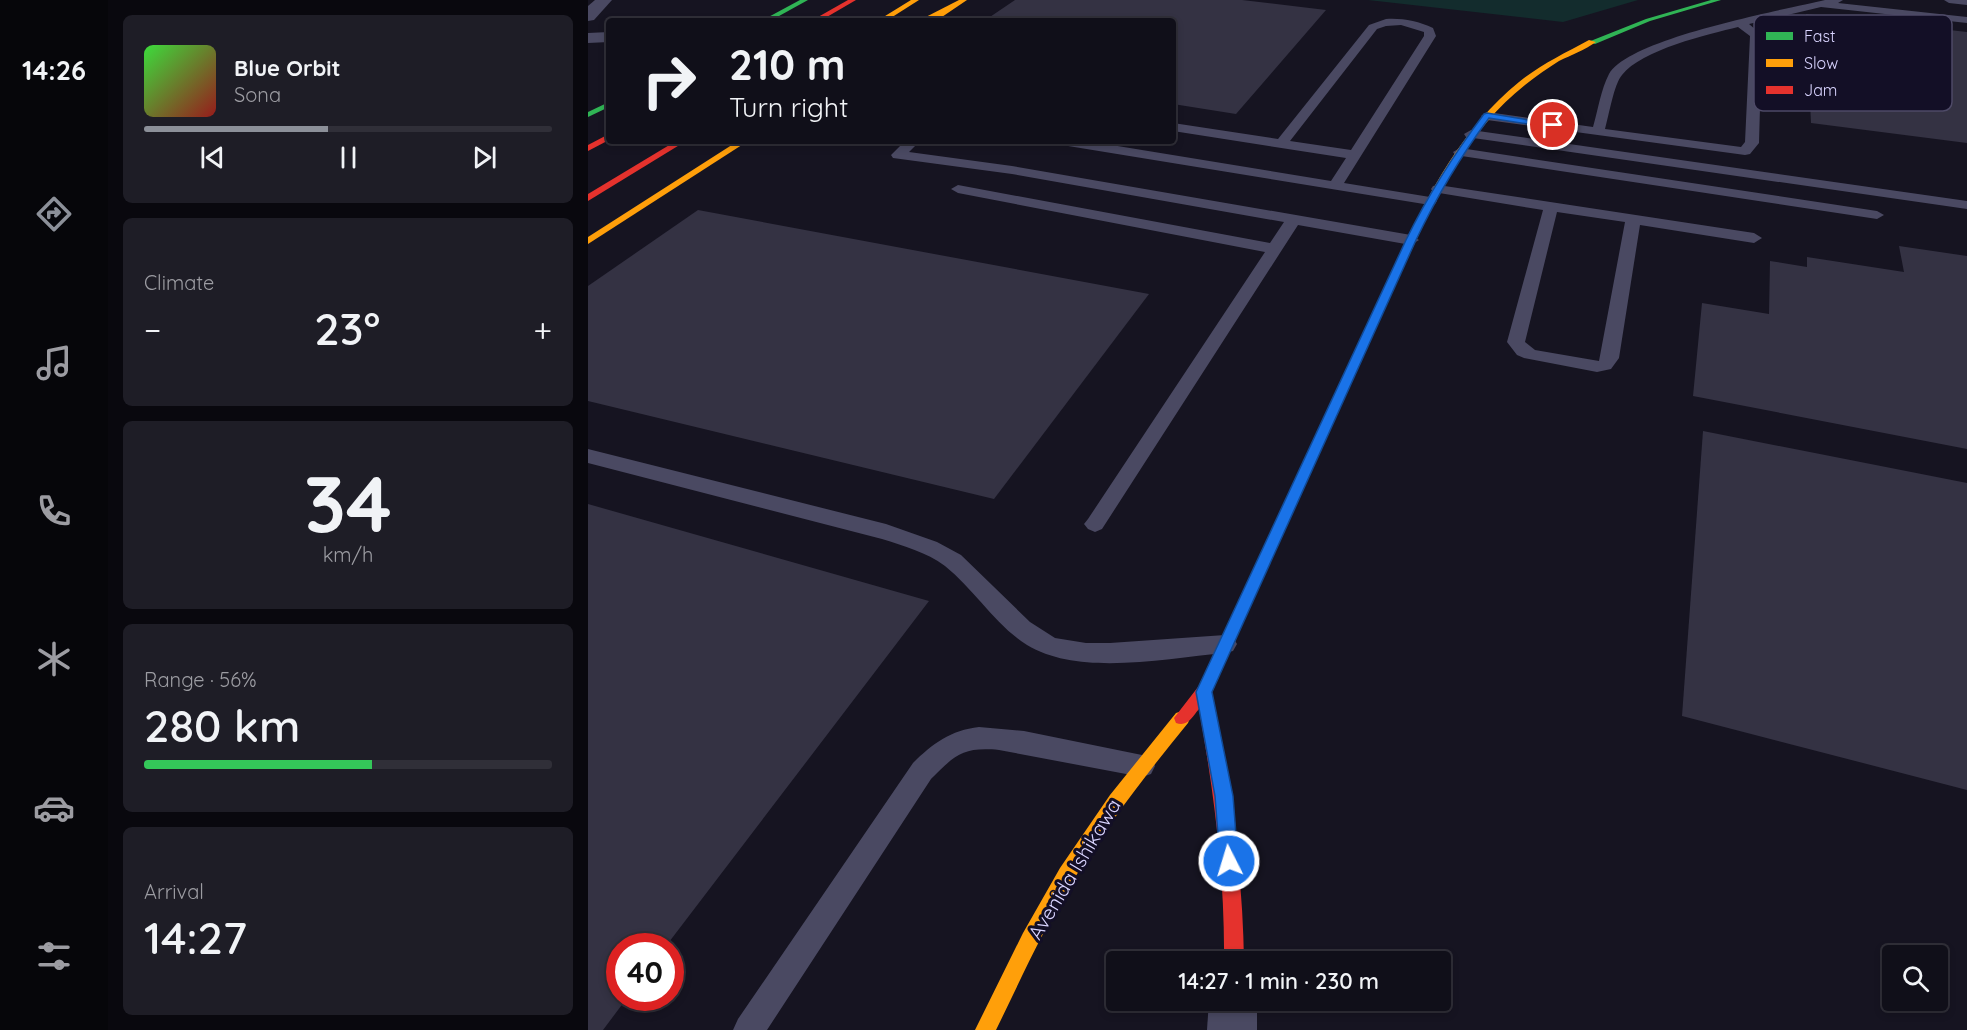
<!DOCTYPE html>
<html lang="en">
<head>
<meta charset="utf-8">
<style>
	:root { --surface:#100f19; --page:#1e1d26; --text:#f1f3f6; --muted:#9c9ca2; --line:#302f38; --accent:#8c9099 }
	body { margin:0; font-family:Quicksand,sans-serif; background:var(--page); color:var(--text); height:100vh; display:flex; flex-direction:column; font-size:22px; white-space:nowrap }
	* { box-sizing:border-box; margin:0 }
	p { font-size:20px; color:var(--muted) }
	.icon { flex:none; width:33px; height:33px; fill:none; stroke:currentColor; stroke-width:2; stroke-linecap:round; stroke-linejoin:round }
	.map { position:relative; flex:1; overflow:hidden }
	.drawer { display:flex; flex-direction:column; gap:15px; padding:15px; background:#09080e; width:480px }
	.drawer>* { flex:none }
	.banner { position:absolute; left:18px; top:18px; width:570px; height:126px; border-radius:6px; box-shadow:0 3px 9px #0003,0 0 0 2px var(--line); background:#100f19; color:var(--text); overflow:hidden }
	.fabs { position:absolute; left:1294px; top:945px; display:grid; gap:12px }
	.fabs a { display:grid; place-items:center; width:66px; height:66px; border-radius:6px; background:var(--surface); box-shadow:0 3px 9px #0003,0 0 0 2px var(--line); font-size:30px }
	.speed { position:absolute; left:18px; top:933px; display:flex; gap:12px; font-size:30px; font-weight:700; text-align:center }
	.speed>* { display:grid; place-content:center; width:78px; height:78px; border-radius:50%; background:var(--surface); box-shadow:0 3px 9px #0003,0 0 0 2px var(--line); line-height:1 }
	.speed .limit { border:9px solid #d22; background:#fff; color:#111 }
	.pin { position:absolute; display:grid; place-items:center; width:51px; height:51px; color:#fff; margin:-26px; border:3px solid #fff; border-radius:50%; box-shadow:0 2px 6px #0007 }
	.me { position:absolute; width:66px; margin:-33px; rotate:355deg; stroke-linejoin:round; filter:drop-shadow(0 0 4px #0008) }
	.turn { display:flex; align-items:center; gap:21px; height:126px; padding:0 24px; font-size:27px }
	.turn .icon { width:78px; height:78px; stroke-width:2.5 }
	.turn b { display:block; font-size:42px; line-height:51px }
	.big { font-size:45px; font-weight:600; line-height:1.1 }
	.drawer .widget { flex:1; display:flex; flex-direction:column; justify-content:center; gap:9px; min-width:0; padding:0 21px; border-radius:9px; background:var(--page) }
	.drawer .dial { align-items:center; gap:0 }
	.dial b { font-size:78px; line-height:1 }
	.song { display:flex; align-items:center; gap:18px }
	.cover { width:72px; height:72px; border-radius:9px; background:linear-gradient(135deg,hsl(120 70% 55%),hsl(0 70% 35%)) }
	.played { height:6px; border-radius:3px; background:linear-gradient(90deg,var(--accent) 45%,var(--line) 45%) }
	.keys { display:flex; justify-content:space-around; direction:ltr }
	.heat { display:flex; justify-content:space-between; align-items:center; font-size:33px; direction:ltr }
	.charge { height:9px; border-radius:4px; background:linear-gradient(90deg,#34c759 56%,var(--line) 0) }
	.trip { position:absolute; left:518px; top:951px; width:345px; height:60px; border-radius:6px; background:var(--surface); box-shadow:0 3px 9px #0003,0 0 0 2px var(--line); font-weight:600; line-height:60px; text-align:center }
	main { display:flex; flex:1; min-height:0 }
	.tabs { display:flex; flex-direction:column; width:108px; justify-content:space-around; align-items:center; background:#06060a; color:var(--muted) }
	.tabs .icon { width:42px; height:42px }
	.tabs .active { color:var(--accent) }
	.tabs b { font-size:27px; color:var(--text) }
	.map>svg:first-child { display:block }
	.green { fill:#132c2d }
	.building { fill:#343243 }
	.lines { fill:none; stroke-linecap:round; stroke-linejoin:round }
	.lane { fill:#4a4962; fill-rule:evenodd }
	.street { fill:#4a4962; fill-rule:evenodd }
	.fast { fill:#30b455; fill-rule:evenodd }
	.slow { fill:#ff9f0a; fill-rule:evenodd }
	.jam { fill:#e5322d; fill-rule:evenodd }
	.route { fill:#1a73e8; stroke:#114b97; stroke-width:1.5 }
	.labels { text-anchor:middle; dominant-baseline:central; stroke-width:6; stroke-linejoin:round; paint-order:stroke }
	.near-street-label { font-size:20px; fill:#d9d4ff; stroke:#130f26 }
	.key { fill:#130f26; stroke:#4e4a67; stroke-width:1.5 }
	.key-label { font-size:16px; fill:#d9d4ff }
</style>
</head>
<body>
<main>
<nav class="tabs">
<b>14:26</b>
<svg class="icon active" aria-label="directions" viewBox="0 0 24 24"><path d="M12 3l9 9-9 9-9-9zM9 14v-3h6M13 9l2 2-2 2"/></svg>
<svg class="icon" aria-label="music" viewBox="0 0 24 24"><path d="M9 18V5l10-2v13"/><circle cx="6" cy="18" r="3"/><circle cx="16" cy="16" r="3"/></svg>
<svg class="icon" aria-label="phone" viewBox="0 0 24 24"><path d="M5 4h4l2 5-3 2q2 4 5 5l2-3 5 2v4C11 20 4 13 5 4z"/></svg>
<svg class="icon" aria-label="climate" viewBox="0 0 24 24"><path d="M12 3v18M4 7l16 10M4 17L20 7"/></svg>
<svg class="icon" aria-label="car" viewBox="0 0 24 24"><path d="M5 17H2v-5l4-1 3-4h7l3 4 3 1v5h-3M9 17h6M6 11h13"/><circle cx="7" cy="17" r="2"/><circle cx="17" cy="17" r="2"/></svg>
<svg class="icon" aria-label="filters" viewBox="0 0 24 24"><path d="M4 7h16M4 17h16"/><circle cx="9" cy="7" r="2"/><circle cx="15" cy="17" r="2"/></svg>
</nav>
<section class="drawer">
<div class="widget">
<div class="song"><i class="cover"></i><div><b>Blue Orbit</b><p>Sona</p></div></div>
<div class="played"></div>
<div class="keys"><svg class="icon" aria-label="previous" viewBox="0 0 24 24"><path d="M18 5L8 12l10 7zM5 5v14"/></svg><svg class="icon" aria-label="pause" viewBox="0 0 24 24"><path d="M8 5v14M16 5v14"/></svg><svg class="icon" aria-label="next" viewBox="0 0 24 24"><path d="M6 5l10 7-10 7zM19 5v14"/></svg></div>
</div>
<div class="widget"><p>Climate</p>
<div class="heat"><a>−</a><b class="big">23°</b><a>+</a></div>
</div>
<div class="widget dial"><b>34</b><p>km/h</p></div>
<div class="widget"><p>Range · 56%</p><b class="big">280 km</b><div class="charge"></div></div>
<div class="widget"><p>Arrival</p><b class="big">14:27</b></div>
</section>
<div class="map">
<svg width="1379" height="1030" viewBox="0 0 1379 1030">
	<rect width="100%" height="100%" fill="#161421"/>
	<!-- green -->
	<path class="green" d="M780,0H1050L975,22Z"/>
	<!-- building -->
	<g class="building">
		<path d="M427,0H654L738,10L648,114L585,104V21H396Z"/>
		<path d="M1218,14L1379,32V143L1223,123Z"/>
		<path d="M110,210L561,294L406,499L0,401V286Z"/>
		<path d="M1311,246L1379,256V449L1105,396L1114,303L1181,314L1182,261L1219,267V257L1316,272Z"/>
		<path d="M1115,431L1379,483V790L1094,716Z"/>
		<path d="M0,504L341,601L78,946H32V998H39L15,1030H0Z"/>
	</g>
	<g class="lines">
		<!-- lane -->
		<g class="lane">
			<path d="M1237,0H1255L1250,3L1379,17V23L1233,7L1161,24L1174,35L1171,143L1162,154L1157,155L899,120L893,116L899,112L1005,127C1010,110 1013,89 1021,74C1041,38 1195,10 1237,0ZM1150,27L1162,36L1157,142L1153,147L1017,129C1021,115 1026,84 1034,75C1053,50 1121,34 1150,27Z"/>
			<path d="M1356,0H1379V5L1361,3Z"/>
			<path d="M798,19C814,18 830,21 845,28L848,36L756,183L842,197L847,198L849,201L847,204L842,205L474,145L467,141H499L743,181L758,158L585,131V123L690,139L781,25ZM813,25L836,32V36L763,150L702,141L789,29L798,26Z"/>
			<path d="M883,130L1379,201V209L878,137L876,134Z"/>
			<path d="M317,141H332L321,152L424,166L823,235L831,240L823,245L710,225L514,529L507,532L500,529L496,524L500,519L677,252L370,193L363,189L370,185L682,243L696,222L424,174L305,158L303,155Z"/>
			<path d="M872,148L1289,211L1296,215L1289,219L867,155L865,152Z"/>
			<path d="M850,185L1166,233L1174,238L1166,243L1052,225L1031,358L1023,369L1009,372L936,358L929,355L919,342L955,210L845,192L843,189L845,186ZM969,212L1037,222L1011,361L947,350L937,342Z"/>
			<path d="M0,449L298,524L349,542L373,555L442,622L467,638L498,643H522L637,635L645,637L649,644L645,651L637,653C578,658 492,677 439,645C407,625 387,590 357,566C338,552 316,546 294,539L0,463Z"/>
			<path d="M391,727L436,731L554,755L563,758L567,766L563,774L554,777L411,750C375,747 368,754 343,779L179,1030H145L150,1019L325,763C344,744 363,730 391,727Z"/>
		</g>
		<!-- street -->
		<g class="street">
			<path d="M7,0H24L6,20L0,21V6Z"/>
			<path d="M21,32V42L0,43V33Z"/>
			<path d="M621,1000H669V1030H619Z"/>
		</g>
		<!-- fast -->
		<g class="fast">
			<path d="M212,0H220L182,21H173Z"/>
			<path d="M1123,0H1133L1062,21L1007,44L1000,42L1058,19Z"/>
			<path d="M21,102V107L0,117V112Z"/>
		</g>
		<!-- slow -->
		<g class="slow">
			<path d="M323,0H331L298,21H289Z"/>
			<path d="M371,0H379L348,21H330Z"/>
			<path d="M1001,40L1008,42C997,50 983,55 971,61C960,68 948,76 937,85C876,133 844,206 812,275L807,278L803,277L802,275C835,205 869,132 931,82C952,65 977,53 1001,40Z"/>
			<path d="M150,141H160L0,244V237Z"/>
			<path d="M718,465L724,469L624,692L622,697L616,699L610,697L608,692L712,469Z"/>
			<path d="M594,711L600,713L602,718L600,723C559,773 520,824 486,879C456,927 433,979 408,1030H387L435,933L472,868L522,795L588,713Z"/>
		</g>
		<!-- jam -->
		<g class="jam">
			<path d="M260,0H268L232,21H223Z"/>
			<path d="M21,134V140L0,151V145Z"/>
			<path d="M88,141H98L0,201V194Z"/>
			<path d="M807,272L812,275L724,469L723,472H713L712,469L802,275Z"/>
			<path d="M616,685L622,687L624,692C641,781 655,870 656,962H636C637,876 626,793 611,709C604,717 600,727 588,723L586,718L610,687Z"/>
		</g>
	</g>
	<!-- route -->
	<path class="route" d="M899,113L970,125L965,128L901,118C872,157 849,196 828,240L624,692L645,796L650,861L648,867L641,869L635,867L632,861L627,796L608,692L818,240C840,195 866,154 896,114Z"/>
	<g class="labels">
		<!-- near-street labels -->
		<g class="near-street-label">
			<text transform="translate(486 869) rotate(-59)">Avenida Ishikawa</text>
		</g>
	</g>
	<!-- legend -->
	<rect x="1166" y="15" width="198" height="96" rx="9" class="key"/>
	<rect x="1178" y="32" width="27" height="8" fill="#30b455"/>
	<rect x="1178" y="59" width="27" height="8" fill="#ff9f0a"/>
	<rect x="1178" y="86" width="27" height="8" fill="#e5322d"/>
	<g class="key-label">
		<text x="1216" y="42">Fast</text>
		<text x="1216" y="69">Slow</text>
		<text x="1216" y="96">Jam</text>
	</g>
</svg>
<div class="fabs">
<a><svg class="icon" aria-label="search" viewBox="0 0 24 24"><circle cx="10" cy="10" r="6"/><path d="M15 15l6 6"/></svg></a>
</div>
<div class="speed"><div class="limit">40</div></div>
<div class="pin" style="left:965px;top:125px;background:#d93025"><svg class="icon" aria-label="arrive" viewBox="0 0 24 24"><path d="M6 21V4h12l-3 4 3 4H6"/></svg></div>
<svg class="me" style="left:641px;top:861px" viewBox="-20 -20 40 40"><circle r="17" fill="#1a73e8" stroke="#fff" stroke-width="3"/><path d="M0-11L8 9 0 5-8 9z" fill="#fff"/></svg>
<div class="trip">14:27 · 1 min · 230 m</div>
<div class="banner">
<div class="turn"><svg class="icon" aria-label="right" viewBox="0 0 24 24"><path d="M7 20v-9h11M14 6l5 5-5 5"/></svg><div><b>210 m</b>Turn right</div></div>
</div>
</div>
</main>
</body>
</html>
